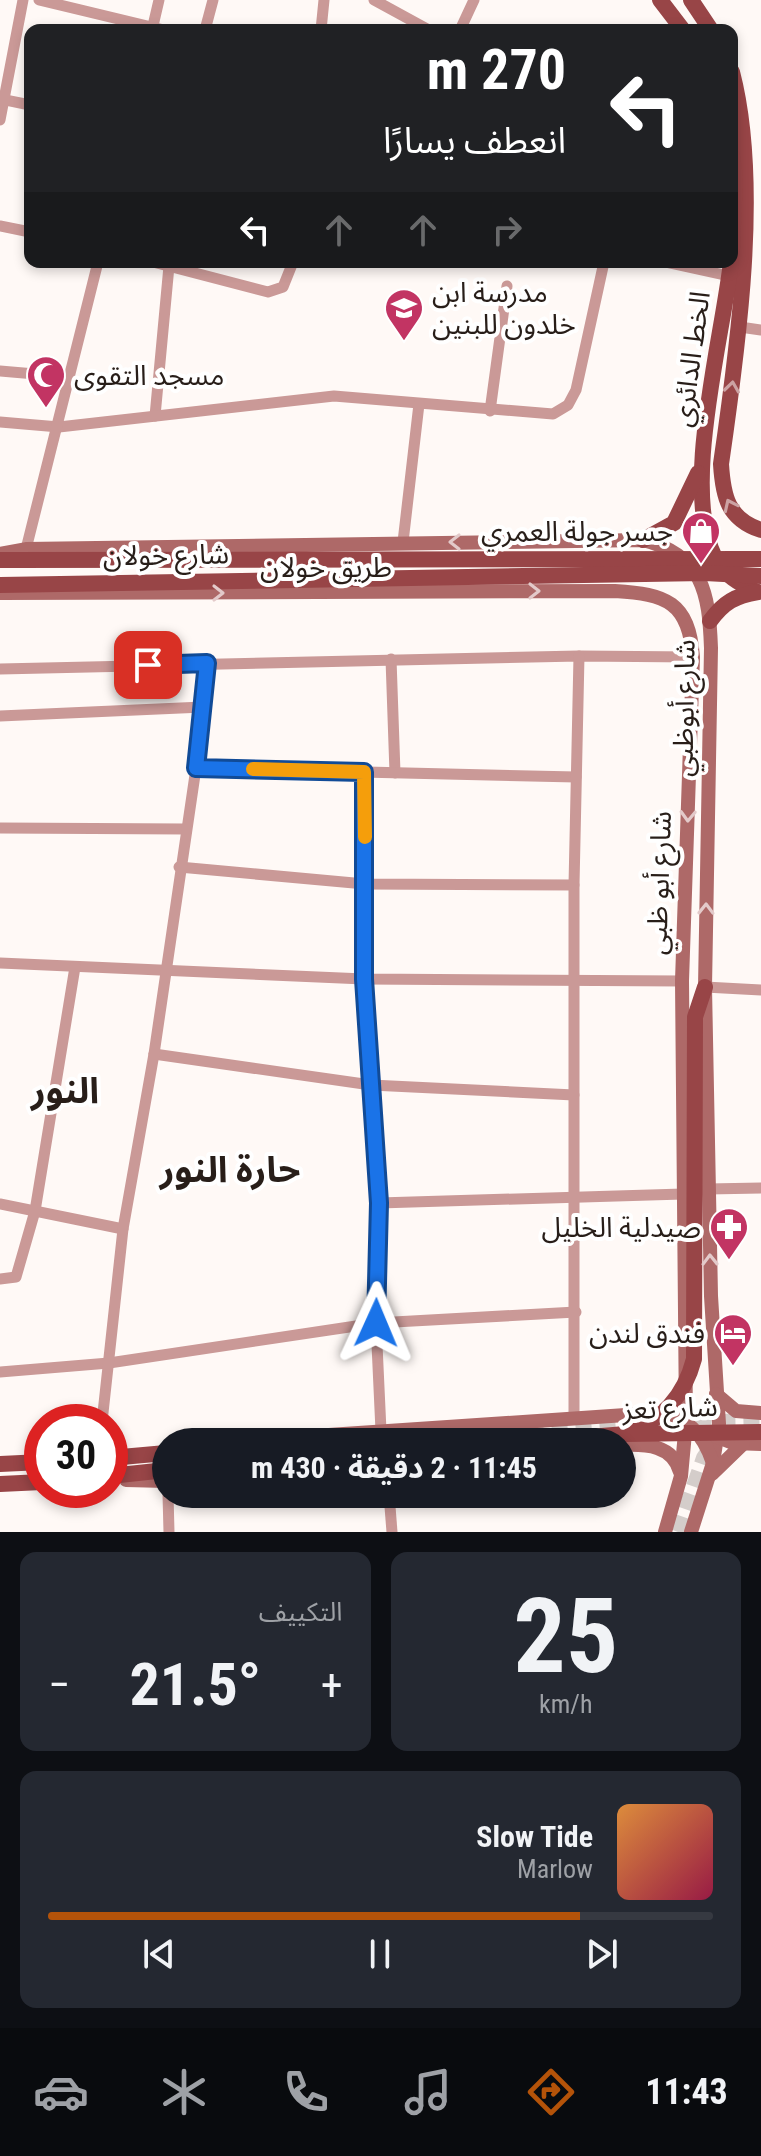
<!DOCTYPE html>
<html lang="ar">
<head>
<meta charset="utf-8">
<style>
	:root { --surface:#171b24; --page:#242831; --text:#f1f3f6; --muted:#9ea1a6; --line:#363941; --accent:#b45309 }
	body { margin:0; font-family:"Roboto Condensed","Noto Sans Arabic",sans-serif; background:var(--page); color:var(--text); direction:rtl; height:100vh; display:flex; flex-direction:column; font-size:30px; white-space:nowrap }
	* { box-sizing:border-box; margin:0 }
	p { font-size:26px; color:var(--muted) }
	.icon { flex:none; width:44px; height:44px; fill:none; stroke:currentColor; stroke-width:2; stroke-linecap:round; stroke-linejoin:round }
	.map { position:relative; height:1532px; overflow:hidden; direction:ltr }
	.details { display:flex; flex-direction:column; gap:20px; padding:20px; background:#0d0f14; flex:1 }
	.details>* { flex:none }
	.guide { position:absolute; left:24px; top:24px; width:714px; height:244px; border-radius:16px; box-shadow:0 4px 12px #0003; direction:rtl; background:#202124; color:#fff; overflow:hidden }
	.speed { position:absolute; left:24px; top:1404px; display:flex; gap:16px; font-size:40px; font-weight:700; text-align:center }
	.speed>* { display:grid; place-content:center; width:104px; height:104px; border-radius:50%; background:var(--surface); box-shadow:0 4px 12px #0003; line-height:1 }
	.speed .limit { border:12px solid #d22; background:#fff; color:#111 }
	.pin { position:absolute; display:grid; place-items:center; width:68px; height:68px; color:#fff; margin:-34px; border-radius:16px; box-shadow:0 4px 12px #0006 }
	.me { position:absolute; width:88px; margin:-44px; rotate:1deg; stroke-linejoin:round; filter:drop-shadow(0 0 6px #0008) }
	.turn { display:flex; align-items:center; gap:28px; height:168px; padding:0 40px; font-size:36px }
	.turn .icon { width:104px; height:104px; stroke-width:2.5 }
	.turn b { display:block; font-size:56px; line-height:68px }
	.lanes { display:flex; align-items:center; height:76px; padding:0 40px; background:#0003; justify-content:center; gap:40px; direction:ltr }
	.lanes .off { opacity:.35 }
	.big { font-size:60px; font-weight:700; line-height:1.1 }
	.details .tile { flex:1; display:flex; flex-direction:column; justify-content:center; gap:12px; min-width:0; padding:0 28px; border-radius:16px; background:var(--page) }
	.details .dial { align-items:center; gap:0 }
	.dial b { font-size:104px; line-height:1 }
	.song { display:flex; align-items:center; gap:24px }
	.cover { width:96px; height:96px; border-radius:12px; background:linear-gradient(135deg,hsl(30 70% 55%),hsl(340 70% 35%)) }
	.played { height:8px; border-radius:4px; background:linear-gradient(90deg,var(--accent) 80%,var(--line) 80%) }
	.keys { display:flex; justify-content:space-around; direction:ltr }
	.heat { display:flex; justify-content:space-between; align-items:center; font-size:44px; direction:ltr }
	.details .tiles { flex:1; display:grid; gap:20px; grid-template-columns:1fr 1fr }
	.tile:last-child { grid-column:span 2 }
	.trip { position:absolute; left:152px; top:1428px; width:484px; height:80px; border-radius:40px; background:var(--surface); box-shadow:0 4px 12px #0003; font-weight:700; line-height:80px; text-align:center; direction:rtl }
	.tab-bar { display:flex; height:128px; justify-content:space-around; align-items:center; background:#090b0e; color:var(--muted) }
	.tab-bar .icon { width:56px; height:56px }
	.tab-bar .active { color:var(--accent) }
	.tab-bar b { font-size:36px; color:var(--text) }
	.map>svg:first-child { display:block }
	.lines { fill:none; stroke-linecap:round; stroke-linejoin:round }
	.primary-tunnel { stroke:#d4cdca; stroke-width:16; stroke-dasharray:16 8; stroke-linecap:butt }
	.minor { stroke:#ca9997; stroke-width:11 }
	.secondary { stroke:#ae6968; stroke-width:14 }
	.primary { stroke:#984547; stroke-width:16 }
	.oneway { stroke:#cca2a3 }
	.oneway2 { stroke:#e3caca }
	.route-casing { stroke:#114b97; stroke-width:20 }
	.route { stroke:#1a73e8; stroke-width:14 }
	.slow { stroke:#f59e0b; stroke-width:14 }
	.labels { text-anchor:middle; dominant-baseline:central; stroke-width:8; stroke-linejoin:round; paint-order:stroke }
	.poi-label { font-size:28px; fill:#281e19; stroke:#fff; text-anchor:end }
	.street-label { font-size:28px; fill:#281e19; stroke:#fff }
	.district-label { font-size:36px; font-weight:bold; fill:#281e19; stroke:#fff }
</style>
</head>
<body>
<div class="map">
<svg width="761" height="1532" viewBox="0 0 761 1532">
	<rect width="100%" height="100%" fill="#fff9f6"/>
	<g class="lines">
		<!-- primary-tunnel -->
		<g class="primary-tunnel">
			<path d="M408,1439L623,1424L761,1421"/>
			<path d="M678,1532L704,1458L714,1443"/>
		</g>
		<!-- minor -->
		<g class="minor">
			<path d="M39,0L164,30"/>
			<path d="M374,0L429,30"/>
			<path d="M152,30L159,0"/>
			<path d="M205,30L213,0"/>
			<path d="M321,30L324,0"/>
			<path d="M460,30L474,0"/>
			<path d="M0,99L30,105"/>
			<path d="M0,120L23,0"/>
			<path d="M0,226L30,232"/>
			<path d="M153,262L268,292L283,287L293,262"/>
			<path d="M665,262L729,276"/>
			<path d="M740,327L761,330"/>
			<path d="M0,371L70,377"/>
			<path d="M490,411L507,286"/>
			<path d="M155,416L169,266"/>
			<path d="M0,422L59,427L334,396L553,414L568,405L576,390L604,262"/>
			<path d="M403,542L419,404"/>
			<path d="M26,549L98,262"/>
			<path d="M391,659L395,773"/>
			<path d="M0,669L579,656L693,657"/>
			<path d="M0,716L203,707"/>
			<path d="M196,768L576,777"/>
			<path d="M364,772V979L379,1203L376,1323L381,1431"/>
			<path d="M0,828L185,829"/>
			<path d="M179,867L365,884L574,885"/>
			<path d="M0,963L364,979L682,981"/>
			<path d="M705,987L761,990"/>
			<path d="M154,1054L371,1085L574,1095"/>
			<path d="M708,1189L761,1188"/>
			<path d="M379,1203L683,1194"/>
			<path d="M0,1204L123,1229"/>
			<path d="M0,1279L16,1277L35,1211L75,967"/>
			<path d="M0,1372L109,1363L376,1323L576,1312"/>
			<path d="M574,1417V885L579,656"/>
			<path d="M102,1422L123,1229L154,1054L196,768L207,663"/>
			<path d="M168,1494L169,1532"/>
			<path d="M389,1494L392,1532"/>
		</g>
		<!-- secondary -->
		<g class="secondary">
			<path d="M0,554L26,549L643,540C703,555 709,593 711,648L705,987L711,1296L719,1424L713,1463L691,1532"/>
			<path d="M0,593L615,591C666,594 689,602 693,657L682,981L686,1422L681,1476L665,1532"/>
			<path d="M716,1394L736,1411L761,1413"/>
			<path d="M710,1434L733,1443L761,1444"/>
			<path d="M273,1442L314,1436L655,1413C687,1416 703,1433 713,1463"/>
			<path d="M622,1445C646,1444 673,1445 680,1472"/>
			<path d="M712,1474L743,1444"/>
			<path d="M126,1480L166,1481"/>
		</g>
		<!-- primary -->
		<g class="primary">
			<path d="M660,0L683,30"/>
			<path d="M691,0L711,30"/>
			<path d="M732,72C761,183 738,347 721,464C723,497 728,519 761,530"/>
			<path d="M732,156L735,177L732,249"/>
			<path d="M731,262C722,341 681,489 715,558C724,575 740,584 757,592"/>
			<path d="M643,540L674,523L698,473"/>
			<path d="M0,560L761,559"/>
			<path d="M0,585L705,573L761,576"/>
			<path d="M710,621C724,602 735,596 758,592"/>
			<path d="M625,1434C662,1421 684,1397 694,1359L695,1017L705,987"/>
			<path d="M357,1442L408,1439"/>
			<path d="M532,1442L625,1434L761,1432"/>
			<path d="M110,1458L166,1453"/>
			<path d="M0,1464L42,1462"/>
			<path d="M110,1476L166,1470"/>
			<path d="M0,1484L42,1482"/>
		</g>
	</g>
	<!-- one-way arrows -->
	<defs><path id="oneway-chevron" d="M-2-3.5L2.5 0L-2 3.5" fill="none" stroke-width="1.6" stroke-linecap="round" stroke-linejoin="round" transform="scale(2)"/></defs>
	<g class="oneway">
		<use href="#oneway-chevron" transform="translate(732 387) rotate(-82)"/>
		<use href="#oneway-chevron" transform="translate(730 505) rotate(-115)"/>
	</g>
	<g class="oneway2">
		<use href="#oneway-chevron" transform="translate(455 542) rotate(180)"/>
		<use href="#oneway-chevron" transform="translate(534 591)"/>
		<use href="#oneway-chevron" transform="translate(218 593)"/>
		<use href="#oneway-chevron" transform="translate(688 816) rotate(92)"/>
		<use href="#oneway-chevron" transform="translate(706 909) rotate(-89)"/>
		<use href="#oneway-chevron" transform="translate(710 1260) rotate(-91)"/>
	</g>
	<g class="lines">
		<!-- route casing -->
		<g class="route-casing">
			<path id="route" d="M148,665L207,663L196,768L364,772V979L379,1203L376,1323"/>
		</g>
		<!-- route -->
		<use href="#route" class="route"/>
		<!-- slow -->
		<path class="slow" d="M253,769L364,772L365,837"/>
	</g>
	<!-- icons -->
	<defs>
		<g id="school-pin" transform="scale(2)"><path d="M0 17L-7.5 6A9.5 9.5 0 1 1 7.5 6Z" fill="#c23463" stroke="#fff"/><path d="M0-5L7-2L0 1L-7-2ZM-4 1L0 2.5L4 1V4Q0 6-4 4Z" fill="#fff"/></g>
		<g id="mosque-pin" transform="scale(2)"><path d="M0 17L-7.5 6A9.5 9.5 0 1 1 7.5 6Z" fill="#c23463" stroke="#fff"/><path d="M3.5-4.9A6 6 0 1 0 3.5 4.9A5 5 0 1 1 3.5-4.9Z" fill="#fff"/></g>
		<g id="shop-pin" transform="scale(2)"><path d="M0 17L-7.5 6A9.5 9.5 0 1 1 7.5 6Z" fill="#c23463" stroke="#fff"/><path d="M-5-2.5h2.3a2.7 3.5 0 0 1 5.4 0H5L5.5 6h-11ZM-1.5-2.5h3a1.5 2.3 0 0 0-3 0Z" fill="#fff"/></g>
		<g id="pharmacy-pin" transform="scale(2)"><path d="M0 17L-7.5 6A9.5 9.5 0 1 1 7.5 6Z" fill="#c23463" stroke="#fff"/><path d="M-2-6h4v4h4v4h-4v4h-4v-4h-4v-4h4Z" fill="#fff"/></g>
		<g id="hotel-pin" transform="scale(2)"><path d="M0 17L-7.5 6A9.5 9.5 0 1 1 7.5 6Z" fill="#c23463" stroke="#fff"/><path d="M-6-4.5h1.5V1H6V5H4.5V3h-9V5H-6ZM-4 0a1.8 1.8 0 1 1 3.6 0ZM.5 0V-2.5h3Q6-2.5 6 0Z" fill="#fff"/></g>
	</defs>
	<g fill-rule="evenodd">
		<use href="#school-pin" x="404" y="308"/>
		<use href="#mosque-pin" x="46" y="375"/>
		<use href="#shop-pin" x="701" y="531"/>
		<use href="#pharmacy-pin" x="729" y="1227"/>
		<use href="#hotel-pin" x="733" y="1333"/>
	</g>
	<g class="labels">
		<!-- poi labels -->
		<g class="poi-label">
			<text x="432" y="292" text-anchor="start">مدرسة ابن<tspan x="432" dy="32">خلدون للبنين</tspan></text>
			<text x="74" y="375" text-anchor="start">مسجد التقوى</text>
			<text x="673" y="531">جسر جولة العمري</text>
			<text x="701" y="1227">صيدلية الخليل</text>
			<text x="705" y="1333">فندق لندن</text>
		</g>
		<!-- street labels -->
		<g class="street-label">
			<text transform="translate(691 359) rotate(-82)">الخط الدائري</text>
			<text transform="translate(166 555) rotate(-1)">شارع خولان</text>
			<text x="326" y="567">طريق خولان</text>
			<text transform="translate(684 708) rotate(-89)">شارع أبوظبي</text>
			<text transform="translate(659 883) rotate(-88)">شارع أبو ظبي</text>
			<text transform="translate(670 1408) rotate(-2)">شارع تعز</text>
		</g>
		<!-- district labels -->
		<g class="district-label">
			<text x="65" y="1091">النور</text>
			<text x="230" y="1170">حارة النور</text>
		</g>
	</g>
</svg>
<div class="speed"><div class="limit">30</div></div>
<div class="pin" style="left:148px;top:665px;background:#d93025"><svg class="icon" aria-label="arrive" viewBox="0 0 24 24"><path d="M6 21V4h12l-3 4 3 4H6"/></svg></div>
<svg class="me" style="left:376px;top:1323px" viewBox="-20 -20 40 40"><path d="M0-17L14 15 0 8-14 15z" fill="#1a73e8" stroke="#fff" stroke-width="4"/></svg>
<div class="trip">11:45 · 2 دقيقة · 430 m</div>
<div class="guide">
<div class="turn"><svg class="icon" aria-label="left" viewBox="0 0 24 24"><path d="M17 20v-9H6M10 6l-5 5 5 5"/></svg><div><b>270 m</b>انعطف يسارًا</div></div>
<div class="lanes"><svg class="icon" aria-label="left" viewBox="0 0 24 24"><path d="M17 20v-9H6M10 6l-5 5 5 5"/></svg><svg class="icon off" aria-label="ahead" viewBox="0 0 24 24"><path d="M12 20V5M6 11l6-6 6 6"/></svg><svg class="icon off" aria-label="ahead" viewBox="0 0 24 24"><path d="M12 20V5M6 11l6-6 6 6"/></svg><svg class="icon off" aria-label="right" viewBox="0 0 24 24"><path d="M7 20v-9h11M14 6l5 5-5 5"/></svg></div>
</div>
</div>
<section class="details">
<div class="tiles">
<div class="tile dial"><b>25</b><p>km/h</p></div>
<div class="tile"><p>التكييف</p>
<div class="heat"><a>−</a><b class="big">21.5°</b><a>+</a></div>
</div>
<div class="tile">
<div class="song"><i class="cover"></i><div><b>Slow Tide</b><p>Marlow</p></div></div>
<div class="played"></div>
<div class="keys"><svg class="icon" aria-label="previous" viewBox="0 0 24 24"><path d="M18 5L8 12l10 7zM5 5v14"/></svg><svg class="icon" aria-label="pause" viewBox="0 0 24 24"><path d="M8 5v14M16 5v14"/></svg><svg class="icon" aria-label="next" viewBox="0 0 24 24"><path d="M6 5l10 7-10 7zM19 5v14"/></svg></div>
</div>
</div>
</section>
<nav class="tab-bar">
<b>11:43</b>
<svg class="icon active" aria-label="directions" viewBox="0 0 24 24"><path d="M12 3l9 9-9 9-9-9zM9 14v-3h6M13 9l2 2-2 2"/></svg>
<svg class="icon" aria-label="music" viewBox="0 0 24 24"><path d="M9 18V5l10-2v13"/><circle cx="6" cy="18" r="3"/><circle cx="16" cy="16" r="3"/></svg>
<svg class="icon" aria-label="phone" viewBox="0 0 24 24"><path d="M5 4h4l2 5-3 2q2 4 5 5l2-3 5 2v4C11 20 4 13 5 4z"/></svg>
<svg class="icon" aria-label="climate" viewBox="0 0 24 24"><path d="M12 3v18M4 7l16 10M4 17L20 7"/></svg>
<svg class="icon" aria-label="car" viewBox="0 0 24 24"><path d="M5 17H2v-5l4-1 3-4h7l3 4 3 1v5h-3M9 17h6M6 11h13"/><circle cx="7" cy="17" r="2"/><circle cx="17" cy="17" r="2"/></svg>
</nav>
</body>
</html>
